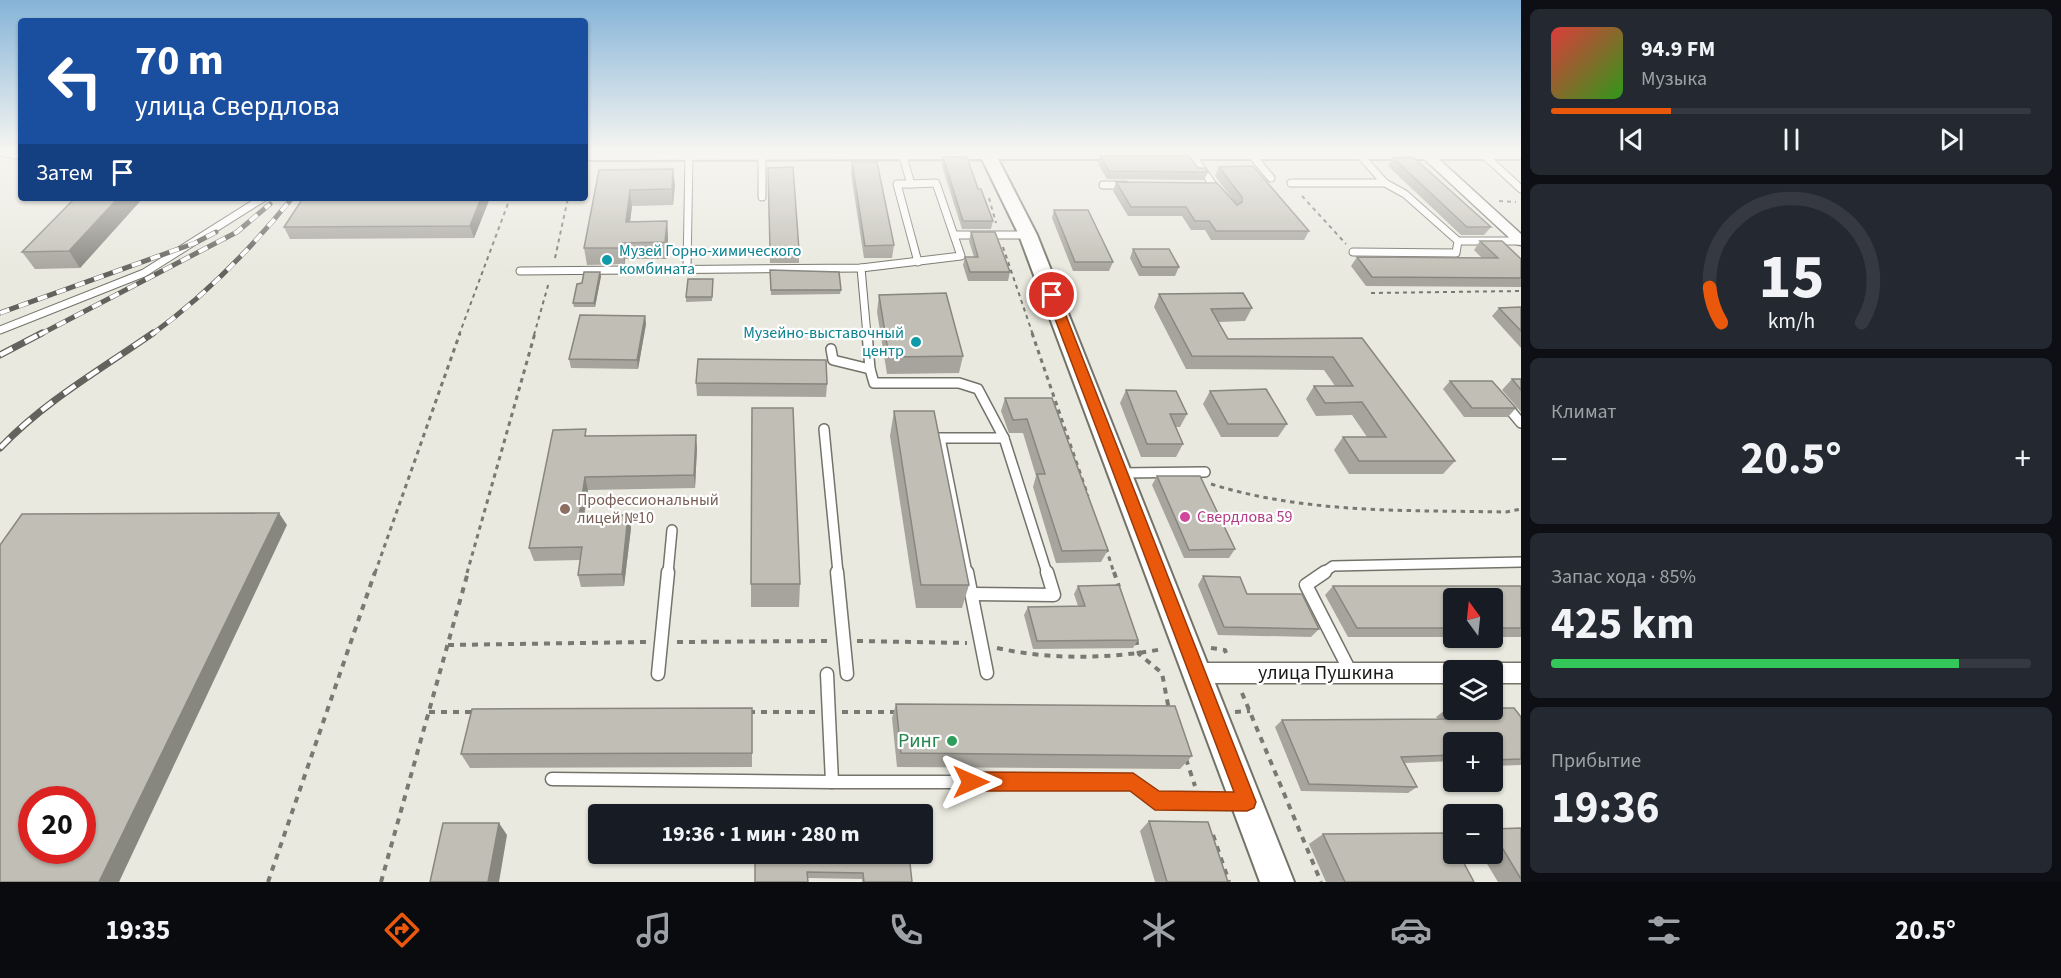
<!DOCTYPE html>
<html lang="ru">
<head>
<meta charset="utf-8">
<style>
	:root { --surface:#171b24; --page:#242831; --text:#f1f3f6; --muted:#9ea1a6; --line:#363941; --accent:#ea580c }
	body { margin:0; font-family:"Source Sans 3",sans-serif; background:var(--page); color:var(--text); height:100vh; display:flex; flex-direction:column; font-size:22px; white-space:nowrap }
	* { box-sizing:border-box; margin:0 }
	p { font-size:20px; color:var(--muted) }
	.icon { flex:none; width:33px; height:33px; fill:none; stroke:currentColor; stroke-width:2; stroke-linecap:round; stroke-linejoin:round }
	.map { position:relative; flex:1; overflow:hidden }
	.side { display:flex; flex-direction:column; gap:9px; padding:9px; background:#0d0f14; width:540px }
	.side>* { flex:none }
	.banner { position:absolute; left:18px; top:18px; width:570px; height:183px; border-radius:6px; box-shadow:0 2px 4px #0004; background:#1a4fa0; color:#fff; overflow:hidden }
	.needle { width:39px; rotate:345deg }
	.tools { position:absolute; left:1443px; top:588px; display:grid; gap:12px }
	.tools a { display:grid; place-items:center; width:60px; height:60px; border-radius:6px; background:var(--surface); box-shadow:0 2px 4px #0004; font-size:30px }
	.speed { position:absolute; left:18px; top:786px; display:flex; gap:12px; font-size:30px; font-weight:700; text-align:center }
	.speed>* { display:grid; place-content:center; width:78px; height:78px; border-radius:50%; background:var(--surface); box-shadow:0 2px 4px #0004; line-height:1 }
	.speed .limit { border:9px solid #d22; background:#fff; color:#111 }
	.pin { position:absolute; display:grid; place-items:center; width:51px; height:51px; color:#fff; margin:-26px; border:3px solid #fff; border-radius:50%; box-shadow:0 2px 6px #0007 }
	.me { position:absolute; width:66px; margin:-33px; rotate:90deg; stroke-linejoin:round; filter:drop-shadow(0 0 4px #0008) }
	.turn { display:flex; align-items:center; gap:21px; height:126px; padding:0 18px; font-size:27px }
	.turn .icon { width:78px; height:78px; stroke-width:2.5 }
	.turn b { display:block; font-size:42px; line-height:51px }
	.then { display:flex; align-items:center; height:57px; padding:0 18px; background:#0003; gap:12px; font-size:22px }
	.big { font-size:45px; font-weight:700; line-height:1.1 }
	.side .tile { flex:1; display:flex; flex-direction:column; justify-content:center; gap:9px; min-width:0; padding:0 21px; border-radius:9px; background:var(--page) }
	.side .dial { align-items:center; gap:0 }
	.dial svg { height:156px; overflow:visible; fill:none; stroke:var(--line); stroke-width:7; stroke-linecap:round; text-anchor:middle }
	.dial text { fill:var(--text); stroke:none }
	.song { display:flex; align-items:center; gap:18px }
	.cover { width:72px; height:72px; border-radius:9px; background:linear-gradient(135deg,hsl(0 70% 55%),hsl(110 70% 35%)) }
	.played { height:6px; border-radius:3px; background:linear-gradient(90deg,var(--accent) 25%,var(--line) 25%) }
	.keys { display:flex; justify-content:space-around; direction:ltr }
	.heat { display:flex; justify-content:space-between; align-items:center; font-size:33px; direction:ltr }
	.charge { height:9px; border-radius:4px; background:linear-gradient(90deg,#34c759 85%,var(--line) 0) }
	.trip { position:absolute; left:588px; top:804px; width:345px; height:60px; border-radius:6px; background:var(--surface); box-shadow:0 2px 4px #0004; font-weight:700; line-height:60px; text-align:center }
	.menu { display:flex; height:96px; justify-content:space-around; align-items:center; background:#090b0e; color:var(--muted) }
	.menu .icon { width:42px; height:42px }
	.menu .selected { color:var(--accent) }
	.menu b { font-size:27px; color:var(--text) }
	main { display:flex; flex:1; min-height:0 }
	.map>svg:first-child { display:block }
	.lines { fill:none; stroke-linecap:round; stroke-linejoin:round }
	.service-far2-casing { stroke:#74736a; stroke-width:9 }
	.service-far1-casing { stroke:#74736a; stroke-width:12 }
	.service-casing { stroke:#74736a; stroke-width:15 }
	.minor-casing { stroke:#74736a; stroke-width:3 }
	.tertiary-casing { stroke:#74736a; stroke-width:4 }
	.path-far2 { stroke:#797872; stroke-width:2; stroke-dasharray:4 4; stroke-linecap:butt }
	.path-far1 { stroke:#797872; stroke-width:3; stroke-dasharray:4.5 4.5; stroke-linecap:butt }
	.path { stroke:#797872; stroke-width:4; stroke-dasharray:6 6; stroke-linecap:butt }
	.service-far2 { stroke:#fff; stroke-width:7 }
	.service-far1 { stroke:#fff; stroke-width:9 }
	.service { stroke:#fff; stroke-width:12 }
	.minor { fill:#fff; fill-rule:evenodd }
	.tertiary { fill:#fff; fill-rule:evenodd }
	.rail-far1-casing { stroke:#63625d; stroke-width:5 }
	.rail-casing { stroke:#63625d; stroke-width:7 }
	.rail-far1 { stroke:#fff; stroke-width:4; stroke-dasharray:10; stroke-linecap:butt }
	.rail { stroke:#fff; stroke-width:4.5; stroke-dasharray:14; stroke-linecap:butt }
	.wall { fill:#a6a49c }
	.shaded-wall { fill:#87867f }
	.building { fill:#c1bfb5; stroke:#87867f; stroke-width:1.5; fill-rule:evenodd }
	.route { fill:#ea580c; stroke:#983908; stroke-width:1.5 }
	.culture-dot { fill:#0f9aa8; stroke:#fff; stroke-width:2 }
	.education-dot { fill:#8d6e63; stroke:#fff; stroke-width:2 }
	.hotel-dot { fill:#d1479c; stroke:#fff; stroke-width:2 }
	.leisure-dot { fill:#2e9e5b; stroke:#fff; stroke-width:2 }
	.labels { text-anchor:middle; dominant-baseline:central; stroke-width:4.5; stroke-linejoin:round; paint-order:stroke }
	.culture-label { font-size:16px; fill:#0d838f; stroke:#fff; text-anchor:start }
	.education-label { font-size:16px; fill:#785e54; stroke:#fff; text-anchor:start }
	.hotel-label { font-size:16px; fill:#b23c85; stroke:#fff; text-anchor:start }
	.near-street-label { font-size:20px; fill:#1a1916; stroke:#fff }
	.near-leisure-label { font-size:20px; fill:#27864d; stroke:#fff; text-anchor:end }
</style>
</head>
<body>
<main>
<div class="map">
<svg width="1521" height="882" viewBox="0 0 1521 882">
	<rect width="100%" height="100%" fill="#eae9df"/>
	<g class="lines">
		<!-- service-far2 casing -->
		<g class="service-far2-casing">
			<g id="service-far2">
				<path d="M0,152L21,156"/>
				<path d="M762,153V197"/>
				<path d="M1482,153L1521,189"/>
				<path d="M1251,154L1271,178"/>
				<path d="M1192,155L1218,192"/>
				<path d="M1291,183H1385L1358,153"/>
				<path d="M1385,183L1405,194L1458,241H1521"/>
				<path d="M911,184H897L918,262"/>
				<path d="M1103,185H1125"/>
				<path d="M954,235H1028"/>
				<path d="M1353,252L1456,253L1458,241"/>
				<path d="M861,268L867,335"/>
				<path d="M687,269L689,154"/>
				<path d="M520,271L861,268L961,256L936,183L911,184L902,154"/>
				<path d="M0,330L144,273L263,198"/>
			</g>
		</g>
		<!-- service-far1 casing -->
		<g class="service-far1-casing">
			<g id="service-far1">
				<path d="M831,349L833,360L870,369L867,333"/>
				<path d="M870,369L874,383H959L978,389L1004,438"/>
				<path d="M1505,404L1521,423"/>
				<path d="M824,429L838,573"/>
				<path d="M1121,473L1205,472"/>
				<path d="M668,573L672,530"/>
				<path d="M967,573L940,438H1004L1047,573"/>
				<path d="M1323,573L1333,566L1521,562"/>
			</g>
		</g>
		<!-- service casing -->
		<g class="service-casing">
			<g id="service">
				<path d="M837,572L847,674"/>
				<path d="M967,572L987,673"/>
				<path d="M1325,572L1306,585L1351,673"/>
				<path d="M972,594L1054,595L1047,572"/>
				<path d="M658,674L668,572"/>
				<path d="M552,779L832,782L827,674"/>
				<path d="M832,782H1133L1155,800L1242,802"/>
			</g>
		</g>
		<!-- minor casing -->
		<g class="minor-casing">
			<g id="minor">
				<path d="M1422,150H1429L1521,234V245L1516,244L1421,156L1419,153Z"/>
				<path d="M1198,663H1454L1462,666L1464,670H1454V683H1198L1190,680L1187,673L1190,666Z"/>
				<path d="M1492,663H1521V683H1492V670H1482L1484,666Z"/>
			</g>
		</g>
		<!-- tertiary casing -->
		<g class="tertiary-casing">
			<path id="tertiary" d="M585,150H1521V158L1518,159H998L1037,235L1294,882H1260L1019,235L982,159L585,160Z"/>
		</g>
		<!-- path-far2 -->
		<g class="path-far2">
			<path d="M1302,196L1346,244"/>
			<path d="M989,198L996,223"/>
			<path d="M1499,201L1516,202"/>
			<path d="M1003,247L1033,335"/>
			<path d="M555,258L568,198"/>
			<path d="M1371,293L1521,291"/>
			<path d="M459,335L510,198"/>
			<path d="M534,335L549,282"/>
		</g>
		<!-- path-far1 -->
		<g class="path-far1">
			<path d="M1032,333L1088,496"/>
			<path d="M1211,484C1307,514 1407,510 1506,512L1521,509"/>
			<path d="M1106,548L1114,573"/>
			<path d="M375,573L460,333"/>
			<path d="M467,573L535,333"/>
		</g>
		<!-- path -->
		<g class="path">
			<path d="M1114,572L1119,587"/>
			<path d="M1136,639L1139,654L1162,673L1169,710"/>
			<path d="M857,641L967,643"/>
			<path d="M677,642L829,641"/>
			<path d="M448,645L646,642"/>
			<path d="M997,648C1051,660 1109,659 1163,649"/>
			<path d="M1211,648L1225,650L1226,653"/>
			<path d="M1242,693L1321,882"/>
			<path d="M429,712H476"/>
			<path d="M749,712H815"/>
			<path d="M842,712H896"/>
			<path d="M1235,712L1250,711"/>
			<path d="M1186,759L1195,786"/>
			<path d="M1213,835L1229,882"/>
			<path d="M268,882L375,572"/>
			<path d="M381,882L468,572"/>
		</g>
		<!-- service-far2 -->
		<use href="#service-far2" class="service-far2"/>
		<!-- service-far1 -->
		<use href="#service-far1" class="service-far1"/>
		<!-- service -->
		<use href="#service" class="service"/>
		<!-- minor -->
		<use href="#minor" class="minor"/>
		<!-- tertiary -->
		<use href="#tertiary" class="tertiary"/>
		<!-- rail-far1 casing -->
		<g class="rail-far1-casing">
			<g id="rail-far1">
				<path d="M0,313L195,243L216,232"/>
				<path d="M39,335L237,232L270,204"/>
				<path d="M151,335C205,296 250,250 292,198"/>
			</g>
		</g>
		<!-- rail casing -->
		<g class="rail-casing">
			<g id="rail">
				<path d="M0,355L42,333"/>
				<path d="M0,448C45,401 100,370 153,333"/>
			</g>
		</g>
		<!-- rail-far1 -->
		<use href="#rail-far1" class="rail-far1"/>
		<!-- rail -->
		<use href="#rail" class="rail"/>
	</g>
	<!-- wall -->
	<g class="wall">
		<path d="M1100,156L1208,172L1204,180L1107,179L1098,164Z"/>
		<path d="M943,157L978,189L993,221L991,229H962L942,166Z"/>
		<path d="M1393,158L1491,227L1484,235H1461L1388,166Z"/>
		<path d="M852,162L894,245L892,258H864L851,174Z"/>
		<path d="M1219,167L1309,231L1304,240H1211L1205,230H1191L1182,216H1128L1113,191L1116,182L1236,204L1215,176Z"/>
		<path d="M599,170L675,185L673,205L632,206L630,222L667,221L668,238L667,259H625V264L587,265L584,248Z"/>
		<path d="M768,180L799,250V263H770Z"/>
		<path d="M75,198H143L80,268L35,269L22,252Z"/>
		<path d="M490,198L474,238L290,239L284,227Z"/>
		<path d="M1054,210L1113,262L1109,271H1073L1052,218Z"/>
		<path d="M971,232L1010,272L1008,281H968L963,265L965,257H974L969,241Z"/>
		<path d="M1480,241L1521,259V287L1366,286L1351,266L1357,257L1482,258L1474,250Z"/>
		<path d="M1133,249L1179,267L1175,276H1139L1130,258Z"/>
		<path d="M770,270L841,290L840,294L771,295Z"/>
		<path d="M601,276L595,307H574L573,303L582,283Z"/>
		<path d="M713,279L712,301L686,302V297Z"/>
		<path d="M1159,294L1252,308L1245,321L1218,322L1228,339L1362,338L1455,461L1443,474H1349L1334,450L1343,437H1367L1352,415L1316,416L1306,399L1314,386H1335L1324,370L1186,369L1154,307Z"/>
		<path d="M879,295L963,356L959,373L887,374L877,312Z"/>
		<path d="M1521,307V348L1492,316L1499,308Z"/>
		<path d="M645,316L646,324L638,369L571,368L569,359Z"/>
		<path d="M1512,379H1521V412L1502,390Z"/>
		<path d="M1450,381L1516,408L1508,417H1464L1443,389Z"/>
		<path d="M696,383L827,384L826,397L697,396Z"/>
		<path d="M1126,390L1187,414L1180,427H1175L1183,444L1176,457H1141L1120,403Z"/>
		<path d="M1210,391L1287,424L1278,437H1221L1203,404Z"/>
		<path d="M1005,398H1052L1108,550L1101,562L1056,563L1033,487L1036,476L1023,433H1009L1001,411Z"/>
		<path d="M894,411L969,585L962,608H916L890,436Z"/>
		<path d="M588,436L697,448L695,488L588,490L584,516L628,515L631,528L624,586L581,587L578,575L580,560L534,561L529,548Z"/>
		<path d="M1157,476L1235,549L1229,558H1184L1152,485Z"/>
		<path d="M1203,576L1319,629L1311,637L1218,635L1198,585Z"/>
		<path d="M751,584H800L799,607H751Z"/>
		<path d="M1078,586L1138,640L1133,648L1033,649L1024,615L1028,607L1078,606L1074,594Z"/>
		<path d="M1333,586H1521V637H1492V598H1454V637H1348L1325,595Z"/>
		<path d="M896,704L1192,756L1180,769L897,767L892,718Z"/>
		<path d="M752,708V767L470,768L461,754Z"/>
		<path d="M1445,710L1521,717V765L1492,766V742H1454V761L1405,763L1417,787L1408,793L1301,791L1275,727L1282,720L1438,719L1436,717Z"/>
		<path d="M1149,821L1228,882H1155L1140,831Z"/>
		<path d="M1521,828V882H1498L1481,854H1492V829Z"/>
		<path d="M1323,834L1474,882H1326L1309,844Z"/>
		<path d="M755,854L912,882H862V879L808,878Z"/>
	</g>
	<!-- shaded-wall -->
	<g class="shaded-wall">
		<path d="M673,169L675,185L673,205L672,189Z"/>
		<path d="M630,190L632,206L628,238L626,222Z"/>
		<path d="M118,198H143L80,268L69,251Z"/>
		<path d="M481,198H490L474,238L470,226Z"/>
		<path d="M667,221L668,238L667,259L665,242Z"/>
		<path d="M623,243L625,259V264L622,248Z"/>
		<path d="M600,272L601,276L595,307L594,303Z"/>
		<path d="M645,316L646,324L638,369L637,360Z"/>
		<path d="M696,435L697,448L695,488L694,475Z"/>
		<path d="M585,477L588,490L582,528L579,516Z"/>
		<path d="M279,513L287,525L119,882H99Z"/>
		<path d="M628,515L631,528L624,586L622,574Z"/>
		<path d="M499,823L507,835L499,882H488Z"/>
	</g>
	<!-- building -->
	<g class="building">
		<path d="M1100,156H1189L1198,168H1205L1208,172L1109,171Z"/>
		<path d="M943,157H967L978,189H981L993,221H963Z"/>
		<path d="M1413,157L1491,227H1467L1393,158Z"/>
		<path d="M852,162H877L894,245L865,246Z"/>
		<path d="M1253,166L1309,231H1216L1209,221H1195L1186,207H1131L1116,182L1217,183L1237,205L1242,202V197L1219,167Z"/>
		<path d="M793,167L799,250H770L768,168Z"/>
		<path d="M673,169L672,189L630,190L626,222L667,221L665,242L623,243L622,248H584L599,170Z"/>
		<path d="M75,198H118L69,251L22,252Z"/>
		<path d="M303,198H481L470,226L284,227Z"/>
		<path d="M1054,210H1088L1113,262H1075Z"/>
		<path d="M971,232H995L1010,272H970L965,257H978Z"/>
		<path d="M1480,241H1502L1521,259V278L1372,277L1357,257L1498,258Z"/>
		<path d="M1133,249H1169L1179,267H1142Z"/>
		<path d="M770,270L839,272L841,290H771Z"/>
		<path d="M584,272H600L594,303H573L577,284L582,283Z"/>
		<path d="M688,279H713L712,297H686Z"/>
		<path d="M946,293L963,356L889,357L879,295Z"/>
		<path d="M1243,293L1252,308L1211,309L1228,339L1362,338L1455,461H1359L1343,437H1386L1362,402L1325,403L1314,386H1353L1333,357L1192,356L1159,294Z"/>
		<path d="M1521,307V331L1499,308Z"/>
		<path d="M580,315L645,316L637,360L569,359Z"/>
		<path d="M698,359L826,360L827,384L696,383Z"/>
		<path d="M1512,379H1521V390Z"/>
		<path d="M1450,381H1492L1516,408H1472Z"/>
		<path d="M1266,389L1287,424H1228L1210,391Z"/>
		<path d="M1126,390L1176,391L1187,414H1170L1183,444H1147Z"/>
		<path d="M1005,398H1052L1108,550L1062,551L1037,474H1045L1027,419L1013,420Z"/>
		<path d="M752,408H793L800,584H751Z"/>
		<path d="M894,411H934L969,585H921Z"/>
		<path d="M586,429L585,436L696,435L694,475L585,477L579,516L628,515L622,574L578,575L582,547L529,548L553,430Z"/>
		<path d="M1157,476H1200L1235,549L1189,550Z"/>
		<path d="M279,513L99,882H0V545L22,514ZM32,800H82V850H32Z"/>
		<path d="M1203,576L1240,577L1247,594H1302L1319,629L1224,627Z"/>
		<path d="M1119,585L1138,640L1037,641L1028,607L1085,606L1078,586Z"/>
		<path d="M1333,586H1521V628H1492V598H1454V628H1357Z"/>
		<path d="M896,704L1175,706L1192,756L901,753Z"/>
		<path d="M752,708V753L461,754L472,709Z"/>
		<path d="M1492,708H1514L1521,717V759L1492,760V742H1454V755L1401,757L1417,787L1309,784L1282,720L1451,719L1445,710H1492Z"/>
		<path d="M755,810H904L905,814H755Z"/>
		<path d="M1149,821L1208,822L1228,882H1167Z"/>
		<path d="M443,823H499L488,882H430Z"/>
		<path d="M1521,828V879L1492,831V829Z"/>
		<path d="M1448,833L1454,844V854H1459L1474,882H1345L1323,834Z"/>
		<path d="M755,854H909L912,882H864L863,873L807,872L808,882H755Z"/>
	</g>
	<!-- sky -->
	<linearGradient id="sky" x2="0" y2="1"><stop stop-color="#85b4d8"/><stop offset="0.55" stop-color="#f6f5f1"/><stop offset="1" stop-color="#f6f5f1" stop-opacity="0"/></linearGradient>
	<rect width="1521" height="273" fill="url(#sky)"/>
	<!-- route -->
	<path class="route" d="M1052,291L1058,295L1256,802L1254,808L1247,811L1155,810L1130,791H971L964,788L962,782L964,775L971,772L1133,773L1159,791L1234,792L1046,295Z"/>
	<!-- markers -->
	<g class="culture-dot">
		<circle cx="607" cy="260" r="6"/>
		<circle cx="916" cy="342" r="6"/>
	</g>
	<circle class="education-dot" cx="565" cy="509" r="6"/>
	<circle class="hotel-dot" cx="1185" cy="517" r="6"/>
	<circle class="leisure-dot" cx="952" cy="741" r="6"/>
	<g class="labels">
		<!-- culture labels -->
		<g class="culture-label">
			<text x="619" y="251">Музей Горно-химического<tspan x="619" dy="18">комбината</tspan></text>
			<text x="904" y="333" text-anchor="end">Музейно-выставочный<tspan x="904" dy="18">центр</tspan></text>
		</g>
		<!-- education labels -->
		<g class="education-label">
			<text x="577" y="500">Профессиональный<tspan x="577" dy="18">лицей №10</tspan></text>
		</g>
		<!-- hotel labels -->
		<g class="hotel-label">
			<text x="1197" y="517">Свердлова 59</text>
		</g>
		<!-- near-street labels -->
		<g class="near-street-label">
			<text x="1326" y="673">улица Пушкина</text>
		</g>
		<!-- near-leisure labels -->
		<g class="near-leisure-label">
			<text x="940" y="741">Ринг</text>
		</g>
	</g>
</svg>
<div class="tools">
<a><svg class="needle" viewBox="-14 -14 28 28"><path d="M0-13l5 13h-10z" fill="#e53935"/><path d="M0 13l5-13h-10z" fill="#9ea1a6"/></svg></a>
<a><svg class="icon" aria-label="layers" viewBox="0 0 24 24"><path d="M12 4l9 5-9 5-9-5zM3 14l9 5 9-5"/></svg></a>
<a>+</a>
<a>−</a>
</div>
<div class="speed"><div class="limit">20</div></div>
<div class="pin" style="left:1052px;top:295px;background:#d93025"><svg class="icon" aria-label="arrive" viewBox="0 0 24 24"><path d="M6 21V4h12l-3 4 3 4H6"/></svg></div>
<svg class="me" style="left:971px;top:782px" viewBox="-20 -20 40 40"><path d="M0-17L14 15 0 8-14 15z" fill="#ea580c" stroke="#fff" stroke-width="4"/></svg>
<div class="trip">19:36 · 1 мин · 280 m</div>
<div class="banner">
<div class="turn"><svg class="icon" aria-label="left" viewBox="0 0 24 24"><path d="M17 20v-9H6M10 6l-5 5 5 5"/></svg><div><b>70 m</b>улица Свердлова</div></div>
<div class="then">Затем<svg class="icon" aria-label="arrive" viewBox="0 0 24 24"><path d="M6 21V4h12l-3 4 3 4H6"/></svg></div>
</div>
</div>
<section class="side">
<div class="tile">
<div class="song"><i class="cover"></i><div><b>94.9 FM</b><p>Музыка</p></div></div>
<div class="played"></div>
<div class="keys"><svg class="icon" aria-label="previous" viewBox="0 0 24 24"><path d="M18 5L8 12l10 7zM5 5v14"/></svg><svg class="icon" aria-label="pause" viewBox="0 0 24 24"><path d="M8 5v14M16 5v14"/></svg><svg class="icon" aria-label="next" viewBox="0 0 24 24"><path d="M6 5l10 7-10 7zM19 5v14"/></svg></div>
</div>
<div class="tile dial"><svg viewBox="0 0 100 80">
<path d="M14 69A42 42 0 1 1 86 69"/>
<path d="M14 69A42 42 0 0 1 8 51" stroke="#ea580c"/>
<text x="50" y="56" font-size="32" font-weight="700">15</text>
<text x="50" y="72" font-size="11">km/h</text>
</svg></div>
<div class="tile"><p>Климат</p>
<div class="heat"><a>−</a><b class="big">20.5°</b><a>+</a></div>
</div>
<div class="tile"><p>Запас хода · 85%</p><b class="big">425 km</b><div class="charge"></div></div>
<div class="tile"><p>Прибытие</p><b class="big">19:36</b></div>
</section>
</main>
<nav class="menu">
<b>19:35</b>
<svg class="icon selected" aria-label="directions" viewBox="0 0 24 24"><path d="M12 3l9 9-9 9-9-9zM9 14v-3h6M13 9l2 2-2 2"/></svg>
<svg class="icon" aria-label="music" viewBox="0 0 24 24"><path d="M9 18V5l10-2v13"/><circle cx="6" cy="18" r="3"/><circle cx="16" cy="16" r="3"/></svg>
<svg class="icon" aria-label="phone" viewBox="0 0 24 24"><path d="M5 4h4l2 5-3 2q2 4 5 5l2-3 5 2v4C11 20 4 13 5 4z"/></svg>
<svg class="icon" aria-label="climate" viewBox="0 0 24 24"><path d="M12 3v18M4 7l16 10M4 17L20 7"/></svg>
<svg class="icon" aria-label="car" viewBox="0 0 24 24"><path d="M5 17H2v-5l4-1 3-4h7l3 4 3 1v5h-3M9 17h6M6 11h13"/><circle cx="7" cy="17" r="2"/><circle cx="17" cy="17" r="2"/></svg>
<svg class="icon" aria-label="filters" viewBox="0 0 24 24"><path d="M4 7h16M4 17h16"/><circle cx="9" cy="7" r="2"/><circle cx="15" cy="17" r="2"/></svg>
<b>20.5°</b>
</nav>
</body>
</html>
